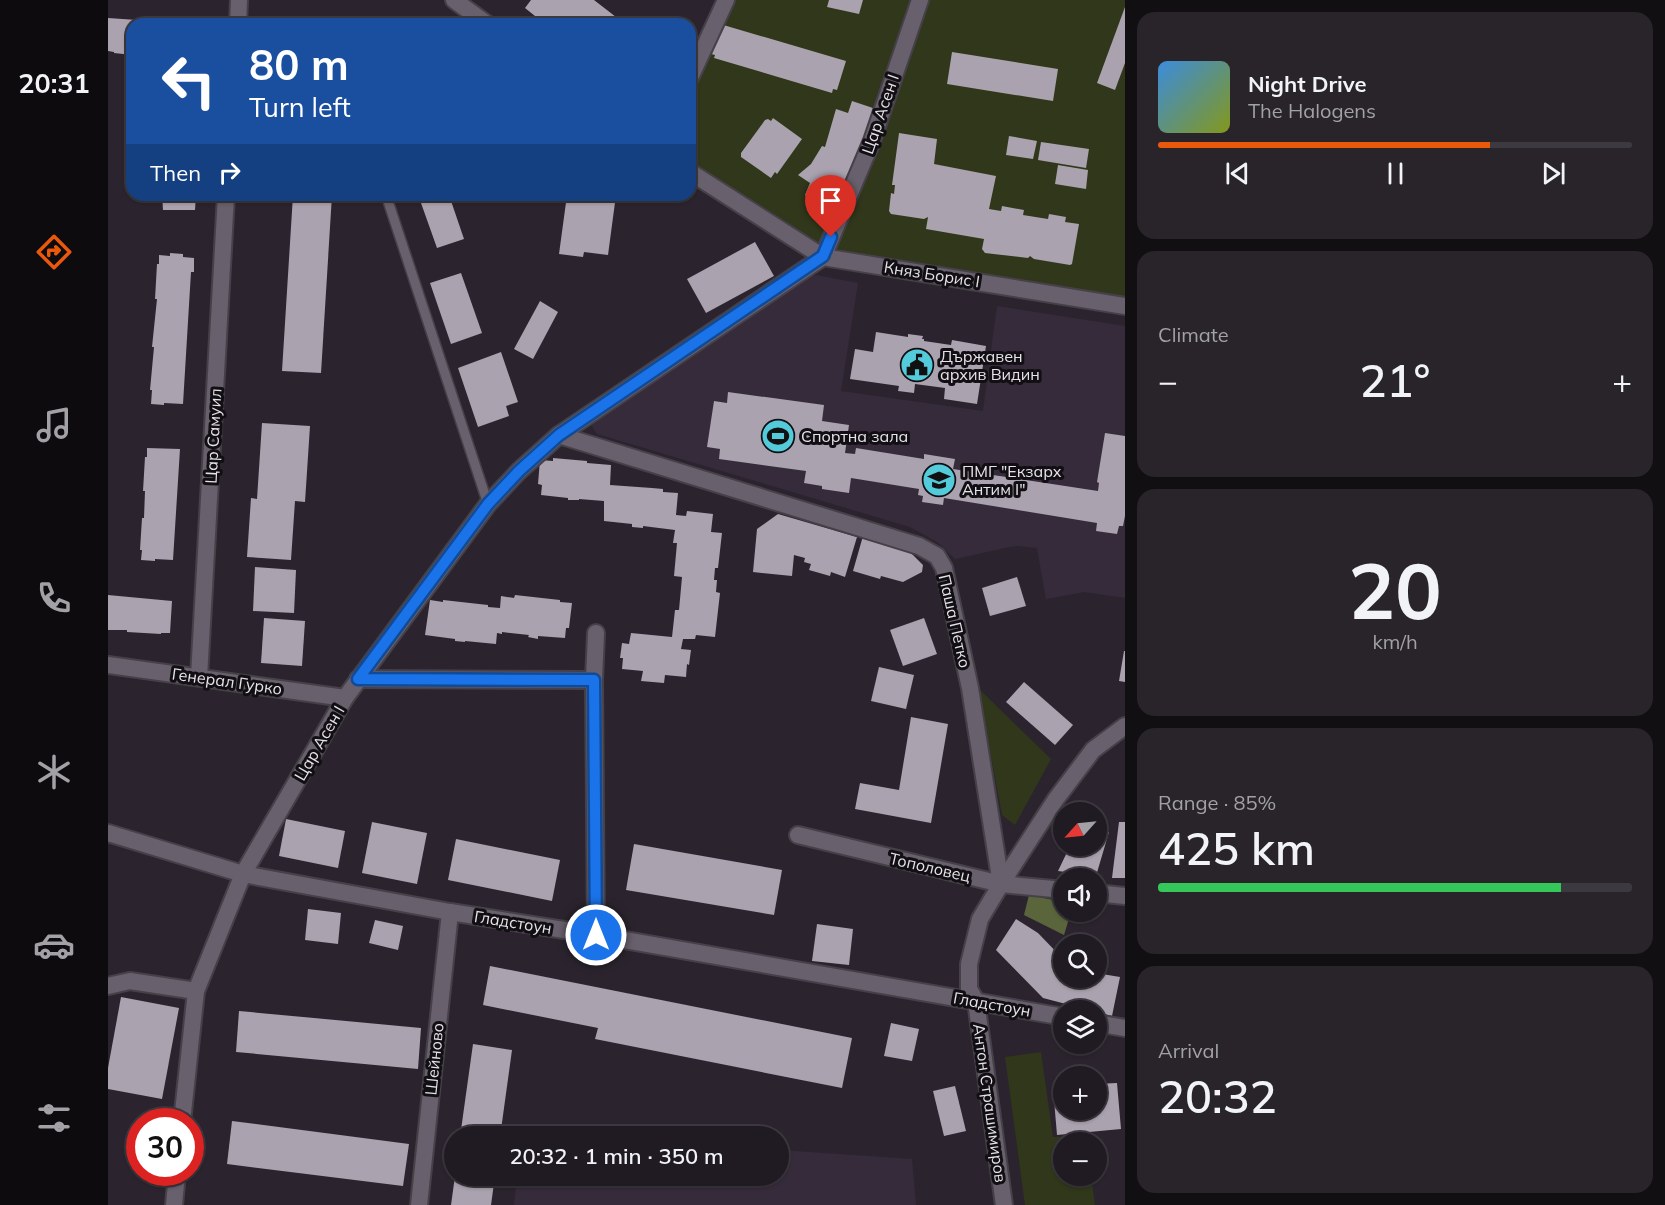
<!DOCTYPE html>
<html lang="en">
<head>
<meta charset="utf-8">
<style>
	:root { --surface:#201b22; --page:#28242a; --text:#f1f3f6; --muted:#a2a1a5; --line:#3d3940; --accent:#ea580c }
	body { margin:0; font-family:Mulish,sans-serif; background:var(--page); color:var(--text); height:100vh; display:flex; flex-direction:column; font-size:22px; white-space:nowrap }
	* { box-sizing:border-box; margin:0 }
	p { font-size:20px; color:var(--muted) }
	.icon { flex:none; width:33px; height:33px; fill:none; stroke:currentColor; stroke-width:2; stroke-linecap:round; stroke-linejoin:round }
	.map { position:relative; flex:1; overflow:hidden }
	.sheet { display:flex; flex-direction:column; gap:12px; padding:12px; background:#120f13; width:540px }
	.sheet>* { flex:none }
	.hud { position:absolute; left:18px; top:18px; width:570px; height:183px; border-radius:18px; box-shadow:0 2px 4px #0004,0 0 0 2px var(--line); background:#1a4fa0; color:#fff; overflow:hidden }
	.needle { width:39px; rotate:243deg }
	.tools { position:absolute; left:945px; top:802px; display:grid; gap:12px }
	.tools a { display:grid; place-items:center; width:54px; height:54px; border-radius:50%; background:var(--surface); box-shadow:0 2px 4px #0004,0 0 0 2px var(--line); font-size:30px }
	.speed { position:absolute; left:18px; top:1108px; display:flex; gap:12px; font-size:30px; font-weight:700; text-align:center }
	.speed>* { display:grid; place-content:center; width:78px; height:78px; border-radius:50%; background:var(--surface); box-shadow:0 2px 4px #0004,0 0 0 2px var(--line); line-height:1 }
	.speed .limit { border:9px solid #d22; background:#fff; color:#111 }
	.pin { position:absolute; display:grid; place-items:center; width:51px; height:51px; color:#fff; margin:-62px -26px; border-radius:50% 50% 50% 0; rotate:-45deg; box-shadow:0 0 6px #0007 }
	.pin .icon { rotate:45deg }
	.me { position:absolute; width:66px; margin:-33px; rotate:0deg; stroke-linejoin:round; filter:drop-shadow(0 0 4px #0008) }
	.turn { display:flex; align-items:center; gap:21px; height:126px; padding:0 24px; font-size:27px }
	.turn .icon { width:78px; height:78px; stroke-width:2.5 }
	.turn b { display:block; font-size:42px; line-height:51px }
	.then { display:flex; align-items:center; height:57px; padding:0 24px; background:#0003; gap:12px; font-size:22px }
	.big { font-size:45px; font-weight:600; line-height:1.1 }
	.sheet .widget { flex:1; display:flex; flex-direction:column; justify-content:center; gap:9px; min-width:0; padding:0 21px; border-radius:18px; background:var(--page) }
	.sheet .dial { align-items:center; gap:0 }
	.dial b { font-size:78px; line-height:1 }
	.song { display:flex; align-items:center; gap:18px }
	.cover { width:72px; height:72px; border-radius:9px; background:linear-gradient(135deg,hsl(210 70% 55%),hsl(70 70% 35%)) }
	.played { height:6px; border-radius:3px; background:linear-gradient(90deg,var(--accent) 70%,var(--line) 70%) }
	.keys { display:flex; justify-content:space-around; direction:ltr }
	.heat { display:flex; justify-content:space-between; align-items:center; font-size:33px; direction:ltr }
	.charge { height:9px; border-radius:4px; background:linear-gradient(90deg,#34c759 85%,var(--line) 0) }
	.trip { position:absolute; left:336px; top:1126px; width:345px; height:60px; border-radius:30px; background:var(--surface); box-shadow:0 2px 4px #0004,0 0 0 2px var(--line); font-weight:600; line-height:60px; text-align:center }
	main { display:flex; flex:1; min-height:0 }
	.dock { display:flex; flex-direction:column; width:108px; justify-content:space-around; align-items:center; background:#0d0b0e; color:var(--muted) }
	.dock .icon { width:42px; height:42px }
	.dock .selected { color:var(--accent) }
	.dock b { font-size:27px; color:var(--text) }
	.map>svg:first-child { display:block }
	.built { fill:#362b3a }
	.green { fill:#30371a }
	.forest { fill:#5b653c }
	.building { fill:#aaa2ae }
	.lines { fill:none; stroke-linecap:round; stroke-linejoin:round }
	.service-casing { stroke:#464049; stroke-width:12 }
	.minor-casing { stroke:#464049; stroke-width:20 }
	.service { stroke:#68606c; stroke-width:9 }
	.minor { stroke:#68606c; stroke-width:16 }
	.route-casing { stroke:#114b97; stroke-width:15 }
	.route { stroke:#1a73e8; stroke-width:10 }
	.labels { text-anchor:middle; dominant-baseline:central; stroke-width:6; stroke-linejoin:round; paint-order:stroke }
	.street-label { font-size:16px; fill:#e7e2e9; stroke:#110f13 }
	.poi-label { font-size:16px; fill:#e7e2e9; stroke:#110f13; text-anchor:start }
</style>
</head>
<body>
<main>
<nav class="dock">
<b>20:31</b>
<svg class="icon selected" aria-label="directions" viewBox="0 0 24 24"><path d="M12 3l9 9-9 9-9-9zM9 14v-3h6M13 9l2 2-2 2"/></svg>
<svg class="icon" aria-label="music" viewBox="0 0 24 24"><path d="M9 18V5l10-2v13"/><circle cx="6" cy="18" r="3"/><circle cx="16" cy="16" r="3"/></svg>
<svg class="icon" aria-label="phone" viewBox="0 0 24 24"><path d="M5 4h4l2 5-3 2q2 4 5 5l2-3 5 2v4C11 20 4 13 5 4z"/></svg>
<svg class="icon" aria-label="climate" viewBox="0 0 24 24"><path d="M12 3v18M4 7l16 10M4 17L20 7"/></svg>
<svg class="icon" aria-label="car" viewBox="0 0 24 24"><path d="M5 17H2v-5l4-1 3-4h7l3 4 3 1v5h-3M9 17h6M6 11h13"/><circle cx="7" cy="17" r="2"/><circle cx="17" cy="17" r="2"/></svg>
<svg class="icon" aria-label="filters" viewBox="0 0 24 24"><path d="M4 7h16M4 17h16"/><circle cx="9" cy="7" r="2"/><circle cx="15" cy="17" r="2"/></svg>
</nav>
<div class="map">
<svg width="1017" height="1205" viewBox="0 0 1017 1205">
	<rect width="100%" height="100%" fill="#2b242e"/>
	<!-- built -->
	<g class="built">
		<path d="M708,275L750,283L733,391L875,411L889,306L1017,326V598L976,592L938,599L929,548L910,546L901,547L847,559L829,542L802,527L489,434L485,428L483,419L698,277Z"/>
		<path d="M671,1150L804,1159L808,1205H406L409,1176H670Z"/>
	</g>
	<!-- green -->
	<g class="green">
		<path d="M618,0H1017V306L715,257L582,172V78Z"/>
		<path d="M870,688L943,759L907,825L894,815Z"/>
		<path d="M933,1052L945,1137L976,1136L977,1143H956V1176H983L987,1205H917L897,1057Z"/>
	</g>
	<!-- forest -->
	<path class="forest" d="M921,895L955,902L956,912H963L956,935L916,915Z"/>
	<!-- building -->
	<g class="building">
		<path d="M423,0H486L517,24H437L417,8Z"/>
		<path d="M721,0H755L751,14L719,7Z"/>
		<path d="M1017,7V63L1007,90L989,83Z"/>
		<path d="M0,18L58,22V24H24V55L6,53V52L0,51Z"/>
		<path d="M612,24L738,61L729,90L725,89L724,93L606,58L607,55L603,54Z"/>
		<path d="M844,52L950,69L945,101L839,84Z"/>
		<path d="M744,101L765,108L740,189L730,209L717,199L712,205L697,195L702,183L690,175L703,164L714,146L717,147L728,109L740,113Z"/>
		<path d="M665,118L694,139L669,174L667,172L663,178L633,157V153L657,120L660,119L663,121Z"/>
		<path d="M791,133L829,139L826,164L888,176L881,209L893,211L894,206L916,210L915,215L940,219L941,214L958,217L957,222L971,224L964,264L962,265L926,259L922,256L920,258L877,253L874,249L876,239L818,229L820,217L816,219L783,214L781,211L783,193L786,194L787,185H784Z"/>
		<path d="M901,136L929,141L925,159L898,155Z"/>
		<path d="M933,142L981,149L978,168L930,160Z"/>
		<path d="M950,165L980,170L978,189L947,184Z"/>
		<path d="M54,195H88L87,210H55Z"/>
		<path d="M185,195H224L213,373L174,371Z"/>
		<path d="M338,195H341L356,239L329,248L313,203Z"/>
		<path d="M459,195H508L500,255L476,252L475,257L451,254Z"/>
		<path d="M647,242L666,276L598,313L579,279Z"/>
		<path d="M62,253L75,254V257L86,258V272H83L75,404L56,403V405L43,404L44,390H42L46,347H44L49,299H47L49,264H51V255L62,256Z"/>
		<path d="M353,273L374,333L343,344L322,283Z"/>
		<path d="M432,301L450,312L425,359L406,349Z"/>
		<path d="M768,332L800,337V334L815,336L814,339H816V341L843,345L844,340L878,346L869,404L836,399L837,388L807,384L806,393L790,391L791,386L742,379L747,349L765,352Z"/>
		<path d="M393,352L410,402L398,406L401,416L370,427L350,368Z"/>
		<path d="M620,392L716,405L714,421L741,425L737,453L747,454L748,448L816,459V454L847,459L845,469L990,491L991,483L989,482L997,433L1017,436V516L1015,526H1011L1009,534L988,531L989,523L836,498L835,505L814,502L815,496L810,495L811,489L743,478L741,493L714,489V486L696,483L698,471L611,459L612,449L599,447L606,401L619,403Z"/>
		<path d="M154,423L202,426L197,502L187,501L183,560L139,557L143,498L149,499Z"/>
		<path d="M39,448L72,449L65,560L47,559V561L33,560L34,550H32L34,518H36L37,491H35L37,457H39Z"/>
		<path d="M445,458L479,461V463L503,465L502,485L544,488L555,489V492L570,493L568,515L578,516L579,511L605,514L603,532L614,533L610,568H607L606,580H609L608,592L612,593L607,637L588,635L587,639H575L573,649L583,650L581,665L579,664L578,677L557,675L556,683L533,681L535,671L514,669L515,658H512L514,643L521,644L523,633L564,637L567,610H571L574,577L566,576L569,543H565L567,530L535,526V528L524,527V524L496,521V501L471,499V500H460V498L433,495L434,485L430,484L432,460L445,461Z"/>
		<path d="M670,514L749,537L737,577L723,572L722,576L701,570L703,564L696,562L697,558L686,555L684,576L645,572L649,529Z"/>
		<path d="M755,536L797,549L805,555L815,565L814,572L795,582L773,576L772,579L745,571Z"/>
		<path d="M147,567L188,570L186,613L145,611Z"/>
		<path d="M909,577L918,606L882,616L874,588Z"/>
		<path d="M0,595L64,601L62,633H53V634L19,632V630H0Z"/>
		<path d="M407,595L452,600V602L464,603L461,628H458L457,638L430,636V639L420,637L421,635L394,632V634L389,633L388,644L357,641V642L347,641V639L317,635L322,600L335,602V600L380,605V607L392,608L393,596L406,598Z"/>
		<path d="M156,618L197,621L194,666L153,663Z"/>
		<path d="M816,618L829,654L795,666L782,630Z"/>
		<path d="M1016,651H1017V682L1011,681Z"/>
		<path d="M771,667L806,675L798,709L763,701Z"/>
		<path d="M916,682L965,725L947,745L898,702Z"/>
		<path d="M803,717L840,724L823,823L747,809L752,783L791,790Z"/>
		<path d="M178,819L237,831L230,868L171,856Z"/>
		<path d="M264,822L319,833L309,884L254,873Z"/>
		<path d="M1011,822H1017V878H1004Z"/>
		<path d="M988,831L1001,832L988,876L950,871L962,846H988Z"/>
		<path d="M348,839L452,860L444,901L340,880Z"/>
		<path d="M526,844L674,870L666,915L518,890Z"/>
		<path d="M200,909L233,913L230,944L197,940Z"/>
		<path d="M908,919L930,933L956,960V978H988V973L1012,977L1004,1016L935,998L888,950Z"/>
		<path d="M267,920L295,926L290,950L261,943Z"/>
		<path d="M709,924L745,929L741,965L704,961Z"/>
		<path d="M382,966L744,1038L734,1088L487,1039L490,1028L375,1005Z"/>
		<path d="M13,997L71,1008L54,1099L0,1089V1068Z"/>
		<path d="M131,1011L313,1028L310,1069L128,1052Z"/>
		<path d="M783,1023L811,1029L804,1061L776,1056Z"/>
		<path d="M365,1044L404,1050L392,1137H352Z"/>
		<path d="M1009,1083L1013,1129L949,1135L945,1088L956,1087V1110H988V1084Z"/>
		<path d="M847,1086L858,1131L836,1136L825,1091Z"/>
		<path d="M124,1121L301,1144L295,1186L119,1164Z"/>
		<path d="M347,1176H387L383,1205H343Z"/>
	</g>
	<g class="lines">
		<!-- service casing -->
		<g class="service-casing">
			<path id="service" d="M278,195L380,504"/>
		</g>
		<!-- minor casing -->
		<g class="minor-casing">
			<g id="minor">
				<path d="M346,0L379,24"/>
				<path d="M130,24L131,0"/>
				<path d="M582,78L618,0"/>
				<path d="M582,172L715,257L1017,306"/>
				<path d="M451,435L811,546L829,556L836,568L862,688L893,884L872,919L861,964V989L868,1001L896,1205"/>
				<path d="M488,633L486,680L488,935"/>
				<path d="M0,665L237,698"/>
				<path d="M91,677L118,195"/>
				<path d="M250,679L486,680"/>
				<path d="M0,833L135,874L342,912L488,935L956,1017"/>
				<path d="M690,835L893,884L956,890"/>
				<path d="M893,884L948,799L985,750L1017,726"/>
				<path d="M988,893L1017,896"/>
				<path d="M0,986L22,981L88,991"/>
				<path d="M988,1023L1017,1028"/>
				<path d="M74,1122L88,991L135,874L237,698L380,504L411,471L451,435L715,257L764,141L812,0"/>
				<path d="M66,1205L69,1173"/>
				<path d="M311,1205L342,912"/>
			</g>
		</g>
		<!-- service -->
		<use href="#service" class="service"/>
		<!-- minor -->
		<use href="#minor" class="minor"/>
	</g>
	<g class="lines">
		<!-- route casing -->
		<g class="route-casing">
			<path id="route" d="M488,935L486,680L250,679L380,504L411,471L451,435L715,256L723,237"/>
		</g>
		<!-- route -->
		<use href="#route" class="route"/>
	</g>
	<!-- icons -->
	<defs>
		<g id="civic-disc" transform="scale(1.725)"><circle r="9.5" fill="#53cbdb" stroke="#110f13"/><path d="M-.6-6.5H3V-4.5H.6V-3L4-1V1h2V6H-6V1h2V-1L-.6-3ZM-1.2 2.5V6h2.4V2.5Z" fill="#111"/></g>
		<g id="stadium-disc" transform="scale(1.725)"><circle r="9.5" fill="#53cbdb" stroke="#110f13"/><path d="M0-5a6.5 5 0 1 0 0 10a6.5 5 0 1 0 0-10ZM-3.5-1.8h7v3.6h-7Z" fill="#111"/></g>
		<g id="school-disc" transform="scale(1.725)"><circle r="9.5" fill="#53cbdb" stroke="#110f13"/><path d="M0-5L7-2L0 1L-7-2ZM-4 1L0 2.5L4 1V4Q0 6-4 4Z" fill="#111"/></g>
	</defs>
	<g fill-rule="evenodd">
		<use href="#civic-disc" x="809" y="365"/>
		<use href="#stadium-disc" x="670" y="436"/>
		<use href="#school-disc" x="831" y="480"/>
	</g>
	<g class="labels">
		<!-- street labels -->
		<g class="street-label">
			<text transform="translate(772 114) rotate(-71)">Цар Асен I</text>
			<text transform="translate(824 274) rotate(9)">Княз Борис I</text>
			<text transform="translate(105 436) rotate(-87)">Цар Самуил</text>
			<text transform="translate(847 621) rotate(77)">Паша Петко</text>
			<text transform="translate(119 681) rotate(8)">Генерал Гурко</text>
			<text transform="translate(211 743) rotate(-60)">Цар Асен I</text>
			<text transform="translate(822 867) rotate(13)">Тополовец</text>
			<text transform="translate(405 922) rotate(9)">Гладстоун</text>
			<text transform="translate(884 1004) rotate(10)">Гладстоун</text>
			<text transform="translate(326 1059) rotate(-84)">Шейново</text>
			<text transform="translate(882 1103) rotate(82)">Антон Страшимиров</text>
		</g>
		<!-- poi labels -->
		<g class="poi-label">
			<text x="832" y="356">Държавен<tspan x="832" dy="18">архив Видин</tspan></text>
			<text x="693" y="436">Спортна зала</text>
			<text x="854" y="471">ПМГ "Екзарх<tspan x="854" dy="18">Антим I"</tspan></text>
		</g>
	</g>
</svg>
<div class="tools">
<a><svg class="needle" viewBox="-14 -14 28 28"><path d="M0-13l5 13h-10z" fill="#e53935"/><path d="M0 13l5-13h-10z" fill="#a2a1a5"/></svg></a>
<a><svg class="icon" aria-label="sound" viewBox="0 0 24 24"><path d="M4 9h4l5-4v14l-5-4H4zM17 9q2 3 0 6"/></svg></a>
<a><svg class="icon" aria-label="search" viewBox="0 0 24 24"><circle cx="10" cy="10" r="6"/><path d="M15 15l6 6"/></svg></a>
<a><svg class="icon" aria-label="layers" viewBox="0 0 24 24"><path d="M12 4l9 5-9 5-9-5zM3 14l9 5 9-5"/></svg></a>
<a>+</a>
<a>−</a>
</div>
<div class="speed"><div class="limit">30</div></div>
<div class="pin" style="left:723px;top:237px;background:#d93025"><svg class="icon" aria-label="arrive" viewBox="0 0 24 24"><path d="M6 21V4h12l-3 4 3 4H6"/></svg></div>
<svg class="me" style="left:488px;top:935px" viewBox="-20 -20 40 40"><circle r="17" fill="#1a73e8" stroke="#fff" stroke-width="3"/><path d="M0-11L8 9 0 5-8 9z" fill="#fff"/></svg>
<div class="trip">20:32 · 1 min · 350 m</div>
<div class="hud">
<div class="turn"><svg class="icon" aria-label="left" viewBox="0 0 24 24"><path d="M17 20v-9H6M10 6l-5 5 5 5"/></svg><div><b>80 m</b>Turn left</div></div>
<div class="then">Then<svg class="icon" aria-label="right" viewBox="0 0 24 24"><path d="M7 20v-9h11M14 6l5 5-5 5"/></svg></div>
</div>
</div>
<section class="sheet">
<div class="widget">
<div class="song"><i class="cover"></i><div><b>Night Drive</b><p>The Halogens</p></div></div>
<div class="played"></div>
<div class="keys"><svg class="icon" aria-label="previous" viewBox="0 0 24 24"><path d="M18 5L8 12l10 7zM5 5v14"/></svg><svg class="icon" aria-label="pause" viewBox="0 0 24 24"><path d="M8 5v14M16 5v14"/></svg><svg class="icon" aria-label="next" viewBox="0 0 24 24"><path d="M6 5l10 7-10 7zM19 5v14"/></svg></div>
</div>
<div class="widget"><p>Climate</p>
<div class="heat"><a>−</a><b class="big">21°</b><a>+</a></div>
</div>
<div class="widget dial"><b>20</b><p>km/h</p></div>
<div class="widget"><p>Range · 85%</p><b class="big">425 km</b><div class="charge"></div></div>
<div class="widget"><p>Arrival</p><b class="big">20:32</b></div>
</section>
</main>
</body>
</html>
